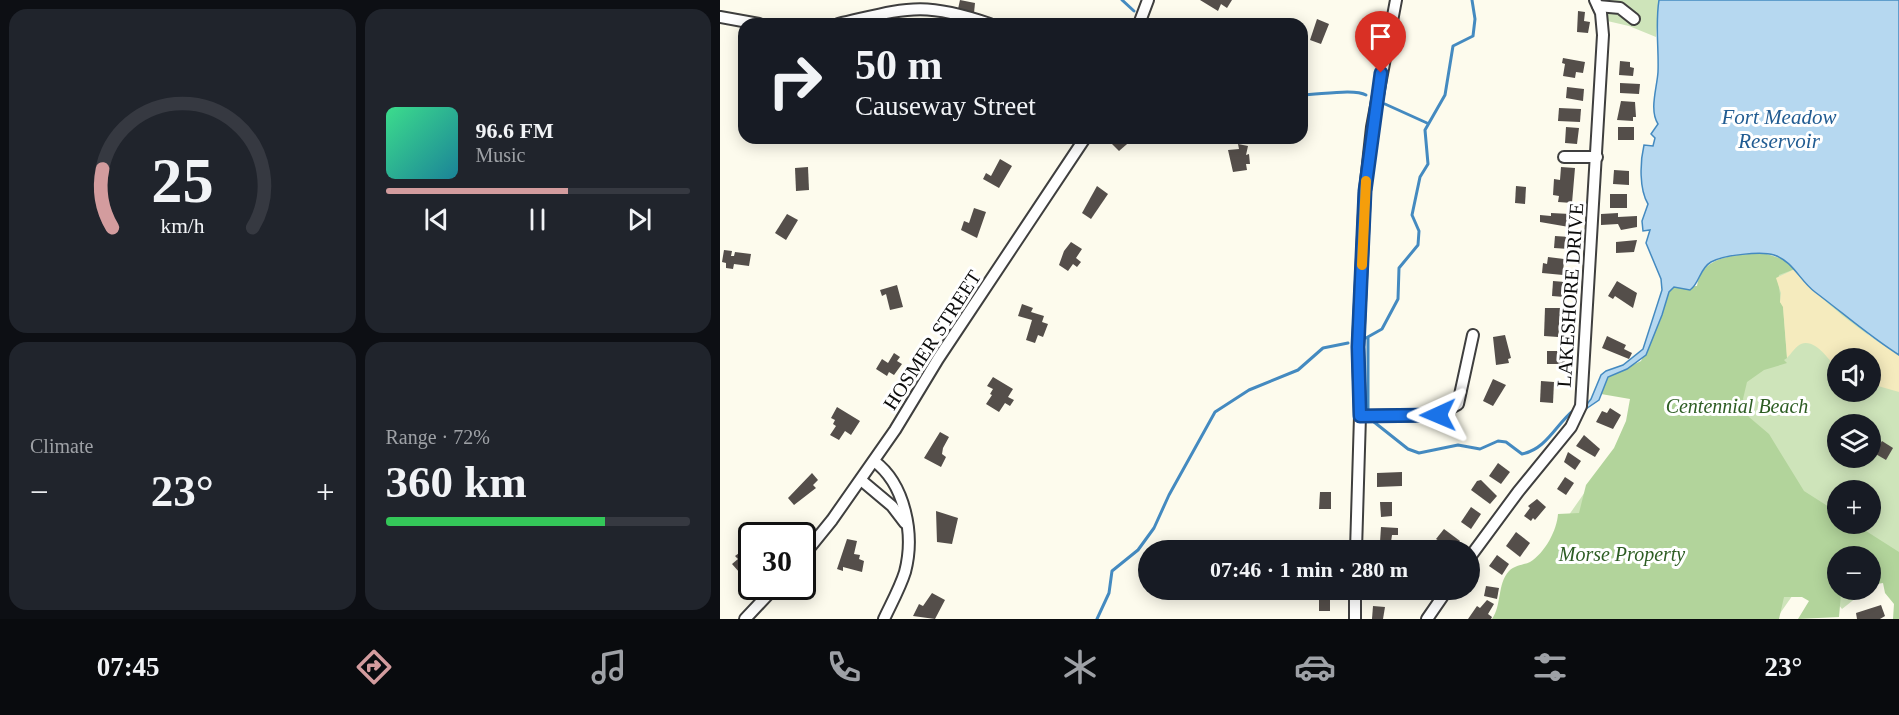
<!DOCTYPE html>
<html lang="en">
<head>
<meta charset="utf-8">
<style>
	:root { --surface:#171b24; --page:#20242c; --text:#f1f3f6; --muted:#9ea1a6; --line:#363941; --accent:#d39c9e }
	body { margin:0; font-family:"Times New Roman",serif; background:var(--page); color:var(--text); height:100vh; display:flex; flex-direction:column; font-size:22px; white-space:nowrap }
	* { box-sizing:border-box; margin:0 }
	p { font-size:20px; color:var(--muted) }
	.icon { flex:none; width:33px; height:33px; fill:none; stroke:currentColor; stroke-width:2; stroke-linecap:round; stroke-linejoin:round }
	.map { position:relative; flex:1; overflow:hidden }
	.side { display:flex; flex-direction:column; gap:9px; padding:9px; background:#0d0f14; width:720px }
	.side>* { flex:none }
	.banner { position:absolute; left:18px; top:18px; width:570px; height:126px; border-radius:18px; box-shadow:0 3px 15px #0003; background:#171b24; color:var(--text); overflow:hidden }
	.controls { position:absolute; left:1107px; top:348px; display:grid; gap:12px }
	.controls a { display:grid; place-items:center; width:54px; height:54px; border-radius:50%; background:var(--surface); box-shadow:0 3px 15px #0003; font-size:30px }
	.speed { position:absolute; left:18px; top:522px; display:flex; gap:12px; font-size:30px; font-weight:700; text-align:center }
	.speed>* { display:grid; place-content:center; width:78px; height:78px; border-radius:50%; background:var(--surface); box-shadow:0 3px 15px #0003; line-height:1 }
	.speed .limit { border:3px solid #111; border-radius:9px; background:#fff; color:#111 }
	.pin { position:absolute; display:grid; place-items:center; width:51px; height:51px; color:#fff; margin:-62px -26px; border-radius:50% 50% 50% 0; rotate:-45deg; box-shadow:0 0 6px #0007 }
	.pin .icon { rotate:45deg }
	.me { position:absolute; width:66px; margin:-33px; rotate:269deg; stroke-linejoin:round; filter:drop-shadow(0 0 4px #0008) }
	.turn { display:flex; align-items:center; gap:21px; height:126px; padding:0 18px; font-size:27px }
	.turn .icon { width:78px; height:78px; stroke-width:2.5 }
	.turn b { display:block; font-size:42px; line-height:51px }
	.big { font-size:45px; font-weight:800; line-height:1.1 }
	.side .tile { flex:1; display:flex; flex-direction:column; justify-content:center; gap:9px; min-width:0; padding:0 21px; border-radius:18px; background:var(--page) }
	.side .dial { align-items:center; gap:0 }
	.dial svg { height:156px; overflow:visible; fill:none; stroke:var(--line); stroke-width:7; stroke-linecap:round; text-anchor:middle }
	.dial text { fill:var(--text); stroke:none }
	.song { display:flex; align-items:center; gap:18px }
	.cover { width:72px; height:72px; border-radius:9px; background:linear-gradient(135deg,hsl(150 70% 55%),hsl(190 70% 35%)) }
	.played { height:6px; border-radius:3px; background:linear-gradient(90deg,var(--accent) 60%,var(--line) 60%) }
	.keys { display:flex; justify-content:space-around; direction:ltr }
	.heat { display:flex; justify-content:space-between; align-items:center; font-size:33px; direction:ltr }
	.charge { height:9px; border-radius:4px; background:linear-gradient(90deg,#34c759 72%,var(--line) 0) }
	.side .tiles { flex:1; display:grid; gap:9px; grid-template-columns:repeat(2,1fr) }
	.trip { position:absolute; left:418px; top:540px; width:342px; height:60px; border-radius:30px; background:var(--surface); box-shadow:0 3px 15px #0003; font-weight:800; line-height:60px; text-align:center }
	.dock { display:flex; height:96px; justify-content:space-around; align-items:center; background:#090b0e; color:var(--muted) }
	.dock .icon { width:42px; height:42px }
	.dock .on { color:var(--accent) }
	.dock b { font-size:27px; color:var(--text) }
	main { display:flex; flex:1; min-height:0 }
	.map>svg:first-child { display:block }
	.green { fill:#cee4ba; fill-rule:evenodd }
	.forest { fill:#b2d49b }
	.sand { fill:#f5ebbe }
	.water { fill:#b6d8f0; stroke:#448ac0; stroke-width:1.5 }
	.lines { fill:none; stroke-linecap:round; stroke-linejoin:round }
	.stream { stroke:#448ac0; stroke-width:3 }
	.building { fill:#544e4a }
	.minor-casing { stroke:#3f3f3f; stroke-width:14 }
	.minor { stroke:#fff; stroke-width:10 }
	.route-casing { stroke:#114b97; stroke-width:15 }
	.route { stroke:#1a73e8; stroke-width:10 }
	.slow { stroke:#f59e0b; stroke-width:10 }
	.labels { text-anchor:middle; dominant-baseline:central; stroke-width:6; stroke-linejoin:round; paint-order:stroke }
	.street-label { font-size:20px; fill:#0c0c0c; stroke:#fff }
	.park-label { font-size:20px; font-style:italic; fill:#2d5d23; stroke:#fff }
	.water-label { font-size:21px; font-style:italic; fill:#215c92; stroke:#fff }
</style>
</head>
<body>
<main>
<section class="side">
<div class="tiles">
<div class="tile dial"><svg viewBox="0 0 100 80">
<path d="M14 69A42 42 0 1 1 86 69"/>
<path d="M14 69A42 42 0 0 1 9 39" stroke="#d39c9e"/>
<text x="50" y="56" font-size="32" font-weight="700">25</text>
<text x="50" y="72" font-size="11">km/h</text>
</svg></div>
<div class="tile">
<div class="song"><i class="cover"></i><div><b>96.6 FM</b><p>Music</p></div></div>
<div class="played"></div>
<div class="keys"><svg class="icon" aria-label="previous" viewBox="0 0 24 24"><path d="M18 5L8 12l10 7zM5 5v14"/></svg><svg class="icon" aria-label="pause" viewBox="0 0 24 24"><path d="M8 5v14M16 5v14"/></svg><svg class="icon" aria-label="next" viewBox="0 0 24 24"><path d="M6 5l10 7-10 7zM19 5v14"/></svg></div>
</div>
<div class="tile"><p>Climate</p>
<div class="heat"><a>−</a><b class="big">23°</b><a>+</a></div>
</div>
<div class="tile"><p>Range · 72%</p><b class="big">360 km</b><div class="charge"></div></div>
</div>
</section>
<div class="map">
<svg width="1179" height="619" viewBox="0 0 1179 619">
	<rect width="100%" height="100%" fill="#fdfbed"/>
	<!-- green -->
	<g class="green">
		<path d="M875,0H939L936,37L909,26L883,20Z"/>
		<path d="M1065,260L1150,336L1179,355V583L1167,573L1151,586L1150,556H1118V590H1146L1122,609L1091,569L1056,619H776L872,482ZM1118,358H1150V392H1118ZM1118,424H1150V458H1118ZM1118,490H1150V524H1118Z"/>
	</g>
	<!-- forest -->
	<path class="forest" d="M1044,253L1065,260L1075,269L1059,275C1057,285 1061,292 1060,302L1063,306L1067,358L1064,360L1067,363L1044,370L1027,382L1023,399L1029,417L1049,434L1084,491L1117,512L1118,524H1135L1179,552V619H1173L1174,604L1165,593L1163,583L1151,585L1150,556H1118V590H1133L1121,594L1119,617L1078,619L1089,601L1082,597H1064L1059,619H772C782,605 777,584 789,571C795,565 804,565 810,562C825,553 837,530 838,514L859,513L866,485L894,448L906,421L910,399L881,394L888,377L921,361L940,321L949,292L954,287L977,286C982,254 1018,255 1044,253Z"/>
	<!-- sand -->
	<path class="sand" d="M1075,269C1101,302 1143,333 1179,355V392L1151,384L1150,358H1118L1117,369C1110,361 1095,338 1081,344C1076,346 1071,354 1067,358L1063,307L1060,302L1061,293L1056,278Z"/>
	<!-- water -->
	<path class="water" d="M939,0H1179V355C1149,336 1123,313 1095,292C1080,281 1073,261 1054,255C1041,251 1004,255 991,262C979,269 980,283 970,290L954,287L949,292L942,315L926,355L907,369L888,377L879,400L860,413L871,399L881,375L886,371L903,365L923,349L942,290L941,279L926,243L930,230L923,231L922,221L928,204C919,189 920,162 924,145L933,146L935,138L931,134L938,124C929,110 937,88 938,72C939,48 935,25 939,0Z"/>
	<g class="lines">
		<!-- stream -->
		<g class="stream">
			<path d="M402,0L414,11"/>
			<path d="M582,95C599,95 634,88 646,95"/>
			<path d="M665,104L707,123"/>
			<path d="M646,338L662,329L678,299L679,268L698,245L699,231L692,215L700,177L708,164L705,130L725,95L733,46L753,36L755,19L752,0"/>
			<path d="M648,338V410"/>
			<path d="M654,422L688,449L699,453L738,445L760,449L778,441L786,442L802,454C827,449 836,424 854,410"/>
			<path d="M377,619L389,593L392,571L418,550L434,528L449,495L495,412L529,390L578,370L603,348L628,343"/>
		</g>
	</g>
	<!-- building -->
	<g class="building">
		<path d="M240,0L255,3L254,13L238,9Z"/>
		<path d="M480,0H512L507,8L501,4L498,11Z"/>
		<path d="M858,11L865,12L864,21L870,22L868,33L857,32Z"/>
		<path d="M597,19L609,24L601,44L590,40Z"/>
		<path d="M843,58L865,62L863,73L856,72L855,78L843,76L845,64L842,63Z"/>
		<path d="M900,61L910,62V67L914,68L913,76L899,75Z"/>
		<path d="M900,83L920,84L919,94L900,93Z"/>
		<path d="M847,87L864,89L863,101L846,98Z"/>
		<path d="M901,101L915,102L916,117H913V121L897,120Z"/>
		<path d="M839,108L861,109L860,122L838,121Z"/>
		<path d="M846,127L859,128L857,144L845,143Z"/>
		<rect x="898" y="127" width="16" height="13"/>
		<path d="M395,138H414L399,151L391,143Z"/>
		<path d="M518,144L528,146L526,155L529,154L530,164H526L527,170L513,172L508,150L519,149Z"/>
		<path d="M280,159L292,166L279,188L263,179L266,173L271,176Z"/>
		<path d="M88,167L89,190L76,191L75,168Z"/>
		<path d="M841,167L855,168L852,203L838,202L839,196L833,195L834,179L840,180Z"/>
		<path d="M894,170L909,171V185L893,184Z"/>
		<path d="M377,186L388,194L371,219L362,213Z"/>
		<path d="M796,186L806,187L805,204L795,203Z"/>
		<rect x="890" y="194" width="17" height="14"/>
		<path d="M254,208L266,212L257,238L241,230L244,221L249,223Z"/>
		<path d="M831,213L850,214L849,227L820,222V215L831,216Z"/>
		<path d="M898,213V217L917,216V227L901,230L898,224L881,225V214Z"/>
		<path d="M67,214L78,220L66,240L55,233Z"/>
		<path d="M835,236L850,237L849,249L834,248Z"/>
		<path d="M917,240L914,252L896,253V242Z"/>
		<path d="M351,242L362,249L356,258L361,262L357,267L353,264L348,271L339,265L344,251Z"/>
		<path d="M4,250L12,251L11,256H14L15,252L31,254L29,266L14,264L13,269L6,268V263L2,262Z"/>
		<path d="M828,257L844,259L843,275L822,273L823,263L827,264Z"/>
		<path d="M833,281L845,282L844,297L832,296Z"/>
		<path d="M897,281L917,293L913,308L895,296L893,299L888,296Z"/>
		<path d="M177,285L183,307L170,310L166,294L162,296L160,290Z"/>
		<path d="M302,304L313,308L311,312L324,316L322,322L328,324L323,337L318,335L315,343L306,340L312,320L298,316Z"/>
		<path d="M825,308H842L838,337L824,336Z"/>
		<path d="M785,335L791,358L788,359L789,363L776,365L773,337Z"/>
		<path d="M887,336L906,345L904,349L912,353L909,359L882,348Z"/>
		<path d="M827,351H839V356H845V364H827Z"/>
		<path d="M174,353L180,357L177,361L182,364L174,375L169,372L167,376L156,369L162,359L168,363Z"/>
		<path d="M273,377L293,389L288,397L294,400L290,406L285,403L279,412L266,404L272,395L270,394L273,389L267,386Z"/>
		<path d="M773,379L786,385L773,406L763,401Z"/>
		<path d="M821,381L834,382L833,403L820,402Z"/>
		<path d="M117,407L140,421L131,435L125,431L119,440L110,435L116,426L113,424L115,420L111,418Z"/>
		<path d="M890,408L901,415L893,429L876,422L882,411L887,413Z"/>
		<path d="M220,432L229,437L223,448L222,454L226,457L221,467L204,458Z"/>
		<path d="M864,435L880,449L875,457L856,446Z"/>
		<path d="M1162,441L1173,448L1166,460L1154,453Z"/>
		<path d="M848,452L861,461L855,470L844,462Z"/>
		<path d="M778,463L790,472L781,484L769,476Z"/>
		<path d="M682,472V486L657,487V473Z"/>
		<path d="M92,473L98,480L93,485L96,488L74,505L68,498Z"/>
		<path d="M845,477L854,483L846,495L837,489Z"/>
		<path d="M761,480L777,496L770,504L751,490L757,481Z"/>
		<path d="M600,492H611V509H599Z"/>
		<path d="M817,499L826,507L815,520L813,518L811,521L804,516L810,508L808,506Z"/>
		<path d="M660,502H672V516L661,517Z"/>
		<path d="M751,507L761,514L751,529L741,522Z"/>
		<path d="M216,511L238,518L232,544L217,542Z"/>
		<path d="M661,527L678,528V535H672L671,542H660Z"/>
		<path d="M724,529L740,541L733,550L716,539Z"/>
		<path d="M796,532L810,543L800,557L786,546Z"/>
		<path d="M127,539L137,541L134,554L140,555L139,559L144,561L142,572L123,567V571L117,569Z"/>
		<rect x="596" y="540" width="12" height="10"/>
		<path d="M30,545L32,563L20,573L12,564L18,559L15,556Z"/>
		<path d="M777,555L789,564L782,575L769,566Z"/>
		<path d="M766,586L779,588L777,599L764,596Z"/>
		<path d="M212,593L225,600L215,619L193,616L199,604L203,606Z"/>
		<rect x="599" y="596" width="11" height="15"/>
		<path d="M767,600L774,604L768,614L772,617L771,619H748L757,606L760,608Z"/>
		<path d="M1161,605L1165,616L1160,619H1137L1136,613Z"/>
		<path d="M653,606L665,607L663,619H652Z"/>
	</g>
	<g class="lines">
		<!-- minor casing -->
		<g class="minor-casing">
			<g id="minor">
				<path d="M878,6L900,8L914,19"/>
				<path d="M0,17L39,24"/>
				<path d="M118,24C185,9 200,0 270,24"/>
				<path d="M419,24L428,0"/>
				<path d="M844,157H877"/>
				<path d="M640,416L718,415L738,404L753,335"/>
				<path d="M154,461C185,484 195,534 185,572C180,588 171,604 164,619"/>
				<path d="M141,480L172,506L185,523"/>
				<path d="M636,550L640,416L638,347L645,191L652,127L676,0"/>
				<path d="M82,557L112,520L175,430L218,359L365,138"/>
				<path d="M750,557L798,492L851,427L861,406L883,35L881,13L875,0"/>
				<path d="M25,619L56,586"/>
				<path d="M635,619V590"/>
				<path d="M707,619L727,590"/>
			</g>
		</g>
		<!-- minor -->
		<use href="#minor" class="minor"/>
	</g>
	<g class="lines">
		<!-- route casing -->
		<g class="route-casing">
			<path id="route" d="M661,73L645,191L638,347L640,416L718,415"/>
		</g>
		<!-- route -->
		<use href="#route" class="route"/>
		<!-- slow -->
		<path class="slow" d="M642,265L646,181"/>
	</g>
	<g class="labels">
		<!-- street labels -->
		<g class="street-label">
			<text transform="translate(850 295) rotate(-86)">LAKESHORE DRIVE</text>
			<text transform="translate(212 340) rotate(-57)">HOSMER STREET</text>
		</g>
		<!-- park labels -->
		<g class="park-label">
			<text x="1017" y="406">Centennial Beach</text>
			<text x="902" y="554">Morse Property</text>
		</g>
		<!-- water labels -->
		<g class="water-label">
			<text x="1059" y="117">Fort Meadow<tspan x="1059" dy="24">Reservoir</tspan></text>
		</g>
	</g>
</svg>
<div class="controls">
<a><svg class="icon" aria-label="sound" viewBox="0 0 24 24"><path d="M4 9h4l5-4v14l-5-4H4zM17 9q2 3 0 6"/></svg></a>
<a><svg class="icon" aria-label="layers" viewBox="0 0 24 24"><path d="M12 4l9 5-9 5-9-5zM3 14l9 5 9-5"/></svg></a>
<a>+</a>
<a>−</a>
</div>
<div class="speed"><div class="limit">30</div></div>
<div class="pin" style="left:661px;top:73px;background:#d93025"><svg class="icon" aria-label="arrive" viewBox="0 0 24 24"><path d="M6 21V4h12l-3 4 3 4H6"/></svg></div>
<svg class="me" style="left:718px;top:415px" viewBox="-20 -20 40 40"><path d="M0-17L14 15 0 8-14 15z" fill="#1a73e8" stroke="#fff" stroke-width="4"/></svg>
<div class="trip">07:46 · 1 min · 280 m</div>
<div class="banner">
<div class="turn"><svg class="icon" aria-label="right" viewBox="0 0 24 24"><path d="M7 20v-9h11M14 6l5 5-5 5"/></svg><div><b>50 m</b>Causeway Street</div></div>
</div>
</div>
</main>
<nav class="dock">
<b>07:45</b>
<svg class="icon on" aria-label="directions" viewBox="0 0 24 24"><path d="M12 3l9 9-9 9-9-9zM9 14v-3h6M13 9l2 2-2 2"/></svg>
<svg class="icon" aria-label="music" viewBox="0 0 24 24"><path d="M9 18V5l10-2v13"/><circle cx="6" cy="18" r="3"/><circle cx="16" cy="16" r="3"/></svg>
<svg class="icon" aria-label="phone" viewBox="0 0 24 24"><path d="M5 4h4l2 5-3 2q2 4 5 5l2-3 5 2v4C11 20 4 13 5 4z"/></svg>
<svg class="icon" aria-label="climate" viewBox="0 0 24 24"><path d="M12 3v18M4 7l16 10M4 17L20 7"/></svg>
<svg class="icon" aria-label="car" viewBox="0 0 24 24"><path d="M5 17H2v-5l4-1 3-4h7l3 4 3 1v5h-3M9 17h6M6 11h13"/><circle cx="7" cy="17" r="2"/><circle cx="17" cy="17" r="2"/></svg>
<svg class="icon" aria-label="filters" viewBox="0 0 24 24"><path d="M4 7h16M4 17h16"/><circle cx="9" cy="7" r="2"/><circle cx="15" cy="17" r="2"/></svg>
<b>23°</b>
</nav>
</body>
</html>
